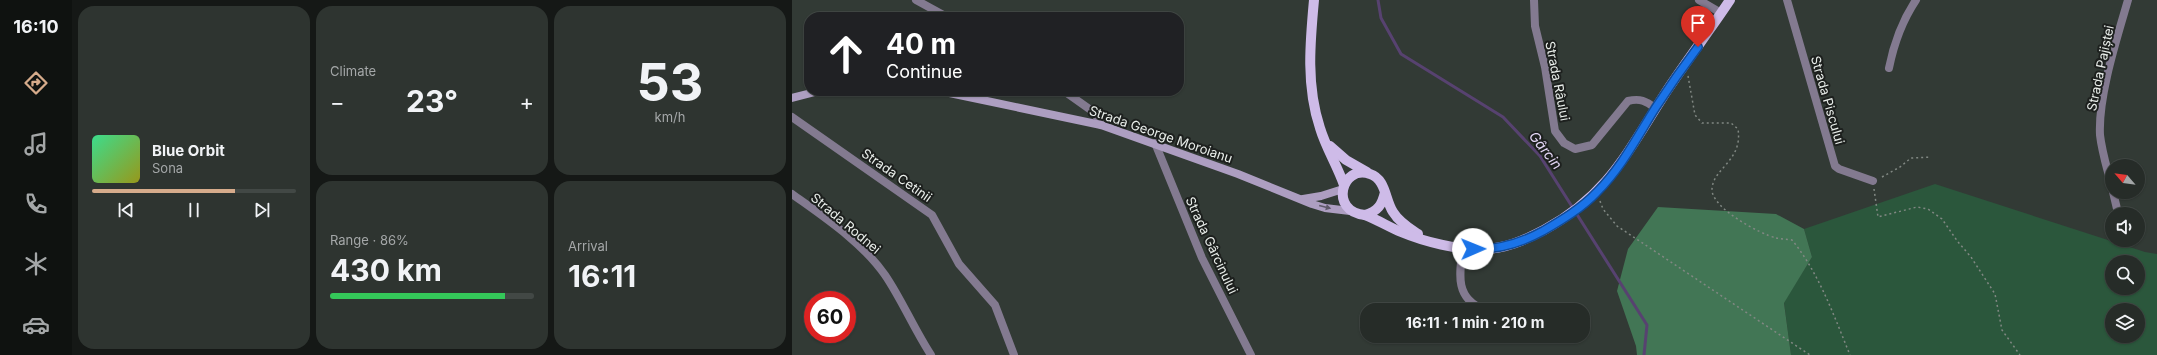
<!DOCTYPE html>
<html lang="en">
<head>
<meta charset="utf-8">
<style>
	:root { --surface:#262c28; --page:#2e3430; --text:#f1f3f6; --muted:#a4a7a8; --line:#424845; --accent:#d6ab8b }
	body { margin:0; font-family:Inter,sans-serif; background:var(--page); color:var(--text); height:100vh; display:flex; flex-direction:column; font-size:15px; white-space:nowrap }
	* { box-sizing:border-box; margin:0 }
	p { font-size:13px; color:var(--muted) }
	.icon { flex:none; width:22px; height:22px; fill:none; stroke:currentColor; stroke-width:2; stroke-linecap:round; stroke-linejoin:round }
	.map { position:relative; flex:1; overflow:hidden }
	.details { display:flex; flex-direction:column; gap:6px; padding:6px; background:#151816; width:720px }
	.details>* { flex:none }
	.top-card { position:absolute; left:12px; top:12px; width:380px; height:84px; border-radius:16px; box-shadow:0 1px 3px #0004,0 0 0 1px var(--line); background:#202124; color:#fff; overflow:hidden }
	.needle { width:26px; rotate:298deg }
	.buttons { position:absolute; left:1313px; top:159px; display:grid; gap:8px }
	.buttons a { display:grid; place-items:center; width:40px; height:40px; border-radius:50%; background:var(--surface); box-shadow:0 1px 3px #0004,0 0 0 1px var(--line); font-size:20px }
	.speed { position:absolute; left:12px; top:291px; display:flex; gap:8px; font-size:20px; font-weight:700; text-align:center }
	.speed>* { display:grid; place-content:center; width:52px; height:52px; border-radius:50%; background:var(--surface); box-shadow:0 1px 3px #0004,0 0 0 1px var(--line); line-height:1 }
	.speed .limit { border:6px solid #d22; background:#fff; color:#111 }
	.pin { position:absolute; display:grid; place-items:center; width:34px; height:34px; color:#fff; margin:-41px -17px; border-radius:50% 50% 50% 0; rotate:-45deg; box-shadow:0 0 4px #0007 }
	.pin .icon { rotate:45deg }
	.me { position:absolute; width:44px; margin:-22px; rotate:89deg; stroke-linejoin:round; filter:drop-shadow(0 0 3px #0008) }
	.turn { display:flex; align-items:center; gap:14px; height:84px; padding:0 16px; font-size:18px }
	.turn .icon { width:52px; height:52px; stroke-width:2.5 }
	.turn b { display:block; font-size:28px; line-height:34px }
	.big { font-size:30px; font-weight:700; line-height:1.1 }
	.details .widget { flex:1; display:flex; flex-direction:column; justify-content:center; gap:6px; min-width:0; padding:0 14px; border-radius:16px; background:var(--page) }
	.details .dial { align-items:center; gap:0 }
	.dial b { font-size:52px; line-height:1 }
	.song { display:flex; align-items:center; gap:12px }
	.cover { width:48px; height:48px; border-radius:6px; background:linear-gradient(135deg,hsl(150 70% 55%),hsl(60 70% 35%)) }
	.played { height:4px; border-radius:2px; background:linear-gradient(90deg,var(--accent) 70%,var(--line) 70%) }
	.keys { display:flex; justify-content:space-around; direction:ltr }
	.heat { display:flex; justify-content:space-between; align-items:center; font-size:22px; direction:ltr }
	.charge { height:6px; border-radius:3px; background:linear-gradient(90deg,#34c759 86%,var(--line) 0) }
	.details .tiles { flex:1; display:grid; gap:6px; grid-template-columns:repeat(3,1fr) }
	.widget:first-child { grid-row:span 2 }
	.trip { position:absolute; left:568px; top:303px; width:230px; height:40px; border-radius:16px; background:var(--surface); box-shadow:0 1px 3px #0004,0 0 0 1px var(--line); font-weight:700; line-height:40px; text-align:center }
	main { display:flex; flex:1; min-height:0 }
	.dock { display:flex; flex-direction:column; width:72px; justify-content:space-around; align-items:center; background:#0f1210; color:var(--muted) }
	.dock .icon { width:28px; height:28px }
	.dock .active { color:var(--accent) }
	.dock b { font-size:18px; color:var(--text) }
	.map>svg:first-child { display:block }
	.green { fill:#2b573c; fill-rule:evenodd }
	.forest { fill:#427655 }
	.lines { fill:none; stroke-linecap:round; stroke-linejoin:round }
	.stream { stroke:#574270; stroke-width:3 }
	.path { stroke:#818883; stroke-width:1.5; stroke-dasharray:2 3; stroke-linecap:butt }
	.minor { stroke:#837a90; stroke-width:8 }
	.secondary { stroke:#ad9ec1; stroke-width:8 }
	.primary { stroke:#cebbe8; stroke-width:10 }
	.oneway { fill:#5e5967 }
	.route-casing { stroke:#114b97; stroke-width:10 }
	.route { stroke:#1a73e8; stroke-width:7 }
	.labels { text-anchor:middle; dominant-baseline:central; stroke-width:4; stroke-linejoin:round; paint-order:stroke }
	.street-label { font-size:13px; fill:#eaefeb; stroke:#1d201e }
	.water-label { font-size:14px; font-style:italic; fill:#e3d6f5; stroke:#1d201e }
</style>
</head>
<body>
<main>
<nav class="dock">
<b>16:10</b>
<svg class="icon active" aria-label="directions" viewBox="0 0 24 24"><path d="M12 3l9 9-9 9-9-9zM9 14v-3h6M13 9l2 2-2 2"/></svg>
<svg class="icon" aria-label="music" viewBox="0 0 24 24"><path d="M9 18V5l10-2v13"/><circle cx="6" cy="18" r="3"/><circle cx="16" cy="16" r="3"/></svg>
<svg class="icon" aria-label="phone" viewBox="0 0 24 24"><path d="M5 4h4l2 5-3 2q2 4 5 5l2-3 5 2v4C11 20 4 13 5 4z"/></svg>
<svg class="icon" aria-label="climate" viewBox="0 0 24 24"><path d="M12 3v18M4 7l16 10M4 17L20 7"/></svg>
<svg class="icon" aria-label="car" viewBox="0 0 24 24"><path d="M5 17H2v-5l4-1 3-4h7l3 4 3 1v5h-3M9 17h6M6 11h13"/><circle cx="7" cy="17" r="2"/><circle cx="17" cy="17" r="2"/></svg>
</nav>
<section class="details">
<div class="tiles">
<div class="widget">
<div class="song"><i class="cover"></i><div><b>Blue Orbit</b><p>Sona</p></div></div>
<div class="played"></div>
<div class="keys"><svg class="icon" aria-label="previous" viewBox="0 0 24 24"><path d="M18 5L8 12l10 7zM5 5v14"/></svg><svg class="icon" aria-label="pause" viewBox="0 0 24 24"><path d="M8 5v14M16 5v14"/></svg><svg class="icon" aria-label="next" viewBox="0 0 24 24"><path d="M6 5l10 7-10 7zM19 5v14"/></svg></div>
</div>
<div class="widget"><p>Climate</p>
<div class="heat"><a>−</a><b class="big">23°</b><a>+</a></div>
</div>
<div class="widget dial"><b>53</b><p>km/h</p></div>
<div class="widget"><p>Range · 86%</p><b class="big">430 km</b><div class="charge"></div></div>
<div class="widget"><p>Arrival</p><b class="big">16:11</b></div>
</div>
</section>
<div class="map">
<svg width="1365" height="355" viewBox="0 0 1365 355">
	<rect width="100%" height="100%" fill="#323a35"/>
	<!-- green -->
	<path class="green" d="M1143,184L1353,252L1365,254V355H999L992,302L1020,257L1012,229ZM1320,262H1346V288H1320ZM1320,310H1346V336H1320Z"/>
	<!-- forest -->
	<path class="forest" d="M866,207L984,214L1012,229L1020,257L992,303L999,355H845L844,346L825,291L836,249Z"/>
	<g class="lines">
		<!-- stream -->
		<path class="stream" d="M586,0L589,18L609,54L711,117L748,156L855,325L852,355"/>
		<!-- path -->
		<g class="path">
			<path d="M896,76L903,115L910,123H939L946,129C951,161 921,168 920,189C919,208 968,234 984,238C989,239 994,239 1000,240C1027,273 1042,316 1058,355"/>
			<path d="M1090,177L1108,167L1119,158L1139,157"/>
			<path d="M1082,189L1086,217L1125,207L1136,209L1150,219L1166,242L1179,257L1203,294L1210,330L1228,355"/>
			<path d="M808,201L811,209L825,226L1018,355"/>
		</g>
		<!-- minor -->
		<g class="minor">
			<path d="M124,0L155,17"/>
			<path d="M742,0L743,26L753,67L763,131L772,143L783,149L800,145L836,101C848,98 854,101 863,108"/>
			<path d="M907,0L929,13"/>
			<path d="M995,0L1043,166L1047,169L1081,181"/>
			<path d="M1097,68C1102,43 1110,21 1124,0"/>
			<path d="M272,91L303,113L309,125"/>
			<path d="M0,117L140,215L167,264L203,305L222,355"/>
			<path d="M363,143L410,258L459,355"/>
			<path d="M1320,188C1316,171 1310,153 1308,135C1306,96 1325,38 1336,0"/>
			<path d="M1321,192L1326,213"/>
			<path d="M0,194C32,217 70,242 93,275C110,300 122,329 139,355"/>
			<path d="M671,248C667,275 663,299 693,310"/>
		</g>
		<!-- secondary -->
		<g class="secondary">
			<path d="M148,91L309,125L446,174L520,204L533,208L558,211"/>
			<path d="M0,98L27,91"/>
			<path d="M511,199L529,196L551,189"/>
		</g>
		<!-- primary -->
		<g class="primary">
			<path d="M522,0C518,43 514,86 528,128C534,148 545,165 552,185"/>
			<path d="M538,146L554,160L575,172"/>
			<path d="M593,192C590,205 586,211 573,215C537,212 549,164 578,174C594,179 593,200 601,212C607,222 617,228 626,234"/>
			<path d="M573,215C586,220 597,227 609,232C633,242 665,250 691,249C713,249 733,240 752,230C819,193 836,150 876,89C896,59 918,30 938,0"/>
		</g>
	</g>
	<!-- one-way arrows -->
	<defs><path id="oneway-solid" d="M-6-.8H1V-3.2L6.5 0L1 3.2V.8H-6Z"/></defs>
	<use class="oneway" href="#oneway-solid" transform="translate(533 207) rotate(14)"/>
	<g class="lines">
		<!-- route casing -->
		<g class="route-casing">
			<path id="route" d="M681,249C706,250 729,243 751,231C770,220 790,208 805,192C830,167 845,137 864,107C877,87 891,67 906,47"/>
		</g>
		<!-- route -->
		<use href="#route" class="route"/>
	</g>
	<g class="labels">
		<!-- street labels -->
		<g class="street-label">
			<text transform="translate(1308 68) rotate(-78)">Strada Pajiștei</text>
			<text transform="translate(766 81) rotate(79)">Strada Râului</text>
			<text transform="translate(1036 100) rotate(74)">Strada Piscului</text>
			<text transform="translate(369 134) rotate(19)">Strada George Moroianu</text>
			<text transform="translate(105 175) rotate(35)">Strada Cetinii</text>
			<text transform="translate(54 223) rotate(40)">Strada Rodnei</text>
			<text transform="translate(420 245) rotate(65)">Strada Gârcinului</text>
		</g>
		<!-- water labels -->
		<g class="water-label">
			<text transform="translate(754 150) rotate(52)">Gârcin</text>
		</g>
	</g>
</svg>
<div class="buttons">
<a><svg class="needle" viewBox="-14 -14 28 28"><path d="M0-13l5 13h-10z" fill="#e53935"/><path d="M0 13l5-13h-10z" fill="#a4a7a8"/></svg></a>
<a><svg class="icon" aria-label="sound" viewBox="0 0 24 24"><path d="M4 9h4l5-4v14l-5-4H4zM17 9q2 3 0 6"/></svg></a>
<a><svg class="icon" aria-label="search" viewBox="0 0 24 24"><circle cx="10" cy="10" r="6"/><path d="M15 15l6 6"/></svg></a>
<a><svg class="icon" aria-label="layers" viewBox="0 0 24 24"><path d="M12 4l9 5-9 5-9-5zM3 14l9 5 9-5"/></svg></a>
</div>
<div class="speed"><div class="limit">60</div></div>
<div class="pin" style="left:906px;top:47px;background:#d93025"><svg class="icon" aria-label="arrive" viewBox="0 0 24 24"><path d="M6 21V4h12l-3 4 3 4H6"/></svg></div>
<svg class="me" style="left:681px;top:249px" viewBox="-20 -20 40 40"><circle r="19" fill="#fff"/><path d="M0-13L10 11 0 6-10 11z" fill="#1a73e8"/></svg>
<div class="trip">16:11 · 1 min · 210 m</div>
<div class="top-card">
<div class="turn"><svg class="icon" aria-label="ahead" viewBox="0 0 24 24"><path d="M12 20V5M6 11l6-6 6 6"/></svg><div><b>40 m</b>Continue</div></div>
</div>
</div>
</main>
</body>
</html>
